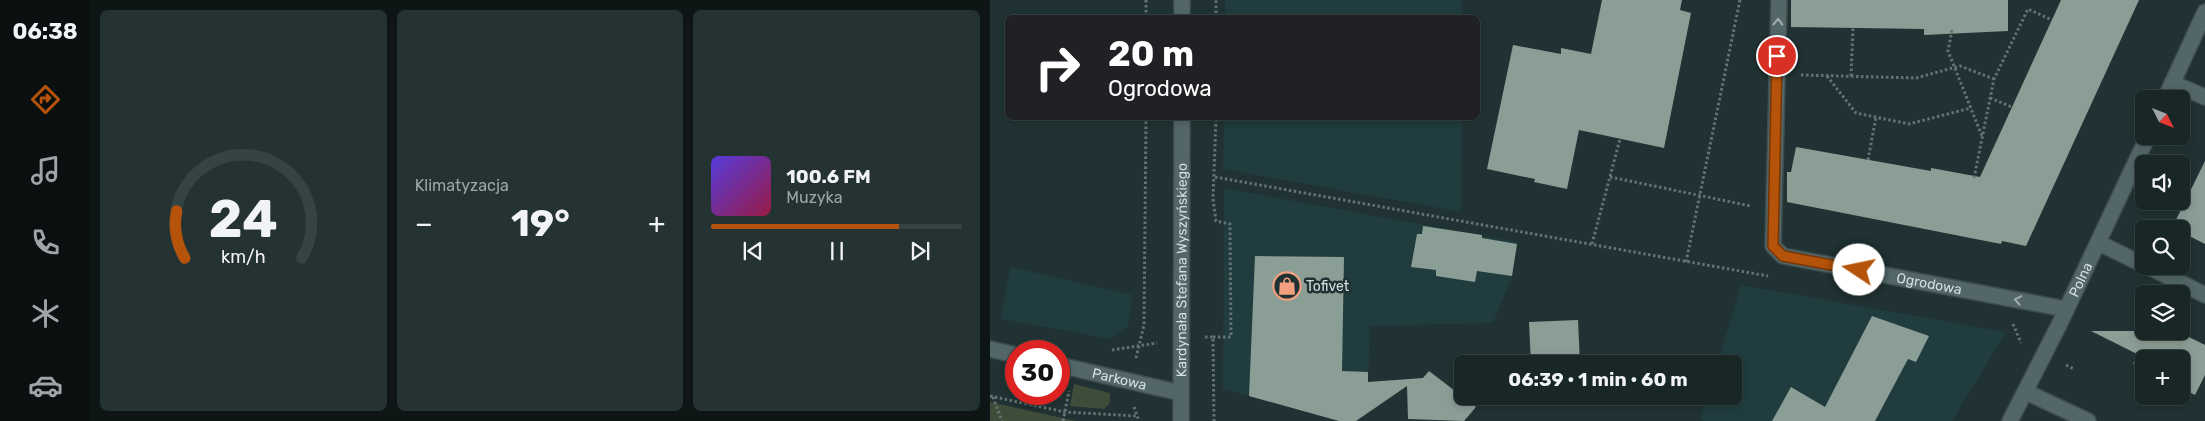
<!DOCTYPE html>
<html lang="pl">
<head>
<meta charset="utf-8">
<style>
	:root { --surface:#182626; --page:#253232; --text:#f1f3f6; --muted:#9fa5a7; --line:#364343; --accent:#b45309 }
	body { margin:0; font-family:Rubik,sans-serif; background:var(--page); color:var(--text); height:100vh; display:flex; flex-direction:column; font-size:19px; white-space:nowrap }
	* { box-sizing:border-box; margin:0 }
	p { font-size:16px; color:var(--muted) }
	.icon { flex:none; width:28px; height:28px; fill:none; stroke:currentColor; stroke-width:2; stroke-linecap:round; stroke-linejoin:round }
	.map { position:relative; flex:1; overflow:hidden }
	.sheet { display:flex; flex-direction:column; gap:10px; padding:10px; background:#0d1515; width:900px }
	.sheet>* { flex:none }
	.top-card { position:absolute; left:15px; top:15px; width:475px; height:105px; border-radius:8px; box-shadow:0 2px 8px #0003,0 0 0 1px var(--line); background:#202124; color:#fff; overflow:hidden }
	.needle { width:32px; rotate:132deg }
	.buttons { position:absolute; left:1145px; top:90px; display:grid; gap:10px }
	.buttons a { display:grid; place-items:center; width:55px; height:55px; border-radius:8px; background:var(--surface); box-shadow:0 2px 8px #0003,0 0 0 1px var(--line); font-size:25px }
	.speed { position:absolute; left:15px; top:340px; display:flex; gap:10px; font-size:25px; font-weight:700; text-align:center }
	.speed>* { display:grid; place-content:center; width:65px; height:65px; border-radius:50%; background:var(--surface); box-shadow:0 2px 8px #0003,0 0 0 1px var(--line); line-height:1 }
	.speed .limit { border:8px solid #d22; background:#fff; color:#111 }
	.pin { position:absolute; display:grid; place-items:center; width:42px; height:42px; color:#fff; margin:-21px; border:2px solid #fff; border-radius:50%; box-shadow:0 1px 5px #0007 }
	.me { position:absolute; width:55px; margin:-28px; rotate:281deg; stroke-linejoin:round; filter:drop-shadow(0 0 4px #0008) }
	.turn { display:flex; align-items:center; gap:18px; height:105px; padding:0 20px; font-size:22px }
	.turn .icon { width:65px; height:65px; stroke-width:2.5 }
	.turn b { display:block; font-size:35px; line-height:42px }
	.big { font-size:38px; font-weight:700; line-height:1.1 }
	.sheet .card { flex:1; display:flex; flex-direction:column; justify-content:center; gap:8px; min-width:0; padding:0 18px; border-radius:8px; background:var(--page) }
	.sheet .dial { align-items:center; gap:0 }
	.dial svg { height:130px; overflow:visible; fill:none; stroke:var(--line); stroke-width:7; stroke-linecap:round; text-anchor:middle }
	.dial text { fill:var(--text); stroke:none }
	.song { display:flex; align-items:center; gap:15px }
	.cover { width:60px; height:60px; border-radius:8px; background:linear-gradient(135deg,hsl(250 70% 55%),hsl(340 70% 35%)) }
	.played { height:5px; border-radius:2px; background:linear-gradient(90deg,var(--accent) 75%,var(--line) 75%) }
	.keys { display:flex; justify-content:space-around; direction:ltr }
	.heat { display:flex; justify-content:space-between; align-items:center; font-size:28px; direction:ltr }
	.sheet .tiles { flex:1; display:grid; gap:10px; grid-template-columns:repeat(3,1fr) }
	.trip { position:absolute; left:464px; top:355px; width:288px; height:50px; border-radius:8px; background:var(--surface); box-shadow:0 2px 8px #0003,0 0 0 1px var(--line); font-weight:700; line-height:50px; text-align:center }
	main { display:flex; flex:1; min-height:0 }
	.tab-bar { display:flex; flex-direction:column; width:90px; justify-content:space-around; align-items:center; background:#0a0f0f; color:var(--muted) }
	.tab-bar .icon { width:35px; height:35px }
	.tab-bar .active { color:var(--accent) }
	.tab-bar b { font-size:22px; color:var(--text) }
	.map>svg:first-child { display:block }
	.built { fill:#203c3e }
	.green { fill:#3e4c3a }
	.building { fill:#8b9e96 }
	.lines { fill:none; stroke-linecap:round; stroke-linejoin:round }
	.minor-casing { stroke:#3d4d4e; stroke-width:18 }
	.path { stroke:#637374; stroke-width:3; stroke-dasharray:2.5 2.5; stroke-linecap:butt }
	.minor { stroke:#536769; stroke-width:15 }
	.oneway { stroke:#a0afb0 }
	.route-casing { stroke:#753606; stroke-width:12 }
	.route { stroke:#b45309; stroke-width:9 }
	.labels { text-anchor:middle; dominant-baseline:central; stroke-width:5; stroke-linejoin:round; paint-order:stroke }
	.street-label { font-size:14px; fill:#d3dfdf; stroke:#203233 }
	.poi-label { font-size:14px; fill:#d3dfdf; stroke:#203233; text-anchor:start }
</style>
</head>
<body>
<main>
<nav class="tab-bar">
<b>06:38</b>
<svg class="icon active" aria-label="directions" viewBox="0 0 24 24"><path d="M12 3l9 9-9 9-9-9zM9 14v-3h6M13 9l2 2-2 2"/></svg>
<svg class="icon" aria-label="music" viewBox="0 0 24 24"><path d="M9 18V5l10-2v13"/><circle cx="6" cy="18" r="3"/><circle cx="16" cy="16" r="3"/></svg>
<svg class="icon" aria-label="phone" viewBox="0 0 24 24"><path d="M5 4h4l2 5-3 2q2 4 5 5l2-3 5 2v4C11 20 4 13 5 4z"/></svg>
<svg class="icon" aria-label="climate" viewBox="0 0 24 24"><path d="M12 3v18M4 7l16 10M4 17L20 7"/></svg>
<svg class="icon" aria-label="car" viewBox="0 0 24 24"><path d="M5 17H2v-5l4-1 3-4h7l3 4 3 1v5h-3M9 17h6M6 11h13"/><circle cx="7" cy="17" r="2"/><circle cx="17" cy="17" r="2"/></svg>
</nav>
<section class="sheet">
<div class="tiles">
<div class="card dial"><svg viewBox="0 0 100 80">
<path d="M14 69A42 42 0 1 1 86 69"/>
<path d="M14 69A42 42 0 0 1 9 40" stroke="#b45309"/>
<text x="50" y="56" font-size="32" font-weight="700">24</text>
<text x="50" y="72" font-size="11">km/h</text>
</svg></div>
<div class="card"><p>Klimatyzacja</p>
<div class="heat"><a>−</a><b class="big">19°</b><a>+</a></div>
</div>
<div class="card">
<div class="song"><i class="cover"></i><div><b>100.6 FM</b><p>Muzyka</p></div></div>
<div class="played"></div>
<div class="keys"><svg class="icon" aria-label="previous" viewBox="0 0 24 24"><path d="M18 5L8 12l10 7zM5 5v14"/></svg><svg class="icon" aria-label="pause" viewBox="0 0 24 24"><path d="M8 5v14M16 5v14"/></svg><svg class="icon" aria-label="next" viewBox="0 0 24 24"><path d="M6 5l10 7-10 7zM19 5v14"/></svg></div>
</div>
</div>
</section>
<div class="map">
<svg width="1215" height="421" viewBox="0 0 1215 421">
	<rect width="100%" height="100%" fill="#203233"/>
	<!-- built -->
	<g class="built">
		<rect x="235" y="0" width="237" height="17"/>
		<path d="M234,118H472L471,212L233,169Z"/>
		<path d="M234,188L528,242L522,276L503,323L380,326L377,414L349,421L233,389Z"/>
		<path d="M20,267L143,295L138,326L121,339L11,319Z"/>
		<path d="M751,285L1016,332L962,421H714L710,419L717,396H742V364H727Z"/>
	</g>
	<!-- green -->
	<g class="green">
		<path d="M84,384L120,393V403L114,409L80,406Z"/>
		<path d="M0,402L86,421H0Z"/>
	</g>
	<!-- building -->
	<g class="building">
		<path d="M612,0H692L690,10L701,13L674,148L589,130L577,189L544,182L545,179L497,169L523,45L571,54V48L601,54Z"/>
		<path d="M801,0H1018V31L934,35V29L801,27Z"/>
		<path d="M1071,0H1149L1036,246L1012,241L1011,244L797,202V172H801L806,147L941,171V168L990,177Z"/>
		<path d="M1215,161V244L1191,232V229L1182,228Z"/>
		<path d="M433,226L492,235V238L527,244L522,276L487,271L485,282L446,276V270L421,267L427,234H432Z"/>
		<path d="M265,256L354,257L352,371L378,372V382L433,378L439,371L486,407L474,421L418,419L417,386L366,421H349L259,396Z"/>
		<path d="M882,316L939,336L926,362L918,359L885,421H782L801,387L835,407Z"/>
		<path d="M588,320L590,364H541L539,322Z"/>
		<path d="M1101,331H1187L1215,345V375L1205,395L1191,388V359H1154V369L1143,364L1147,354Z"/>
	</g>
	<g class="lines">
		<!-- minor casing -->
		<g class="minor-casing">
			<g id="minor">
				<path id="s1" d="M789,0L783,246L793,256L1076,309"/>
				<path d="M192,18V0"/>
				<path d="M1182,83L1215,97"/>
				<path d="M1175,99L1215,12"/>
				<path d="M1109,243L1154,265"/>
				<path d="M1157,266L1215,295"/>
				<path d="M0,349L26,355"/>
				<path id="s2" d="M69,365L191,393"/>
				<path d="M1036,392L1098,421"/>
				<path id="s3" d="M191,421L192,118"/>
				<path id="s4" d="M1020,421L1070,323L1158,136"/>
			</g>
		</g>
		<!-- path -->
		<g class="path">
			<path d="M156,0V18"/>
			<path d="M226,18V0"/>
			<path d="M962,30L958,51L992,136"/>
			<path d="M811,75L926,78L970,66L1004,79"/>
			<path d="M837,76L866,113L919,124L981,108"/>
			<path d="M861,76L863,28"/>
			<path d="M1000,98L1022,107"/>
			<path d="M878,160L886,117"/>
			<path d="M225,177L778,276"/>
			<path d="M620,177L761,206"/>
			<path d="M984,178L1004,79L1038,9L1062,20"/>
			<path d="M602,244L630,139"/>
			<path d="M696,262L750,0"/>
			<path d="M1023,324L1031,343"/>
			<path d="M215,337H223L224,421"/>
			<path d="M223,337H241L240,224L226,221L223,199L226,118"/>
			<path d="M122,350L167,343"/>
			<path d="M146,358L154,325L156,118"/>
			<path d="M1076,365L1084,369"/>
			<path d="M0,396L75,412L147,416"/>
			<path d="M3,397L12,421"/>
			<path d="M144,407L149,421"/>
			<path d="M73,421L79,391"/>
		</g>
		<!-- minor -->
		<use href="#minor" class="minor"/>
	</g>
	<!-- one-way arrows -->
	<defs><path id="oneway-chevron" d="M-2-3.5L2.5 0L-2 3.5" fill="none" stroke-width="1.6" stroke-linecap="round" stroke-linejoin="round" transform="scale(1.25)"/></defs>
	<g class="oneway">
		<use href="#oneway-chevron" transform="translate(788 22) rotate(-88)"/>
		<use href="#oneway-chevron" transform="translate(1028 300) rotate(-169)"/>
	</g>
	<g class="lines">
		<!-- route casing -->
		<g class="route-casing">
			<path id="route" d="M787,56L783,246L793,256L869,270"/>
		</g>
		<!-- route -->
		<use href="#route" class="route"/>
	</g>
	<!-- icons -->
	<defs>
		<g id="shop-ring" transform="scale(1.4375)"><circle r="9.5" fill="#203233" stroke="#f2a080" stroke-width="1.5"/><path d="M-5-2.5h2.3a2.7 3.5 0 0 1 5.4 0H5L5.5 6h-11ZM-1.5-2.5h3a1.5 2.3 0 0 0-3 0Z" fill="#f2a080"/></g>
	</defs>
	<g fill-rule="evenodd">
		<use href="#shop-ring" x="297" y="286"/>
	</g>
	<g class="labels">
		<!-- street labels -->
		<g class="street-label">
			<text stroke="none"><textPath href="#s3" startOffset="151">Kardynała Stefana Wyszyńskiego</textPath></text>
			<text stroke="none"><textPath href="#s4" startOffset="158">Polna</textPath></text>
			<text stroke="none"><textPath href="#s1" startOffset="409">Ogrodowa</textPath></text>
			<text stroke="none"><textPath href="#s2" startOffset="62">Parkowa</textPath></text>
		</g>
		<!-- poi labels -->
		<g class="poi-label">
			<text x="316" y="286">Tofivet</text>
		</g>
	</g>
</svg>
<div class="buttons">
<a><svg class="needle" viewBox="-14 -14 28 28"><path d="M0-13l5 13h-10z" fill="#e53935"/><path d="M0 13l5-13h-10z" fill="#9fa5a7"/></svg></a>
<a><svg class="icon" aria-label="sound" viewBox="0 0 24 24"><path d="M4 9h4l5-4v14l-5-4H4zM17 9q2 3 0 6"/></svg></a>
<a><svg class="icon" aria-label="search" viewBox="0 0 24 24"><circle cx="10" cy="10" r="6"/><path d="M15 15l6 6"/></svg></a>
<a><svg class="icon" aria-label="layers" viewBox="0 0 24 24"><path d="M12 4l9 5-9 5-9-5zM3 14l9 5 9-5"/></svg></a>
<a>+</a>
</div>
<div class="speed"><div class="limit">30</div></div>
<div class="pin" style="left:787px;top:56px;background:#d93025"><svg class="icon" aria-label="arrive" viewBox="0 0 24 24"><path d="M6 21V4h12l-3 4 3 4H6"/></svg></div>
<svg class="me" style="left:869px;top:270px" viewBox="-20 -20 40 40"><circle r="19" fill="#fff"/><path d="M0-13L10 11 0 6-10 11z" fill="#b45309"/></svg>
<div class="trip">06:39 · 1 min · 60 m</div>
<div class="top-card">
<div class="turn"><svg class="icon" aria-label="right" viewBox="0 0 24 24"><path d="M7 20v-9h11M14 6l5 5-5 5"/></svg><div><b>20 m</b>Ogrodowa</div></div>
</div>
</div>
</main>
</body>
</html>
